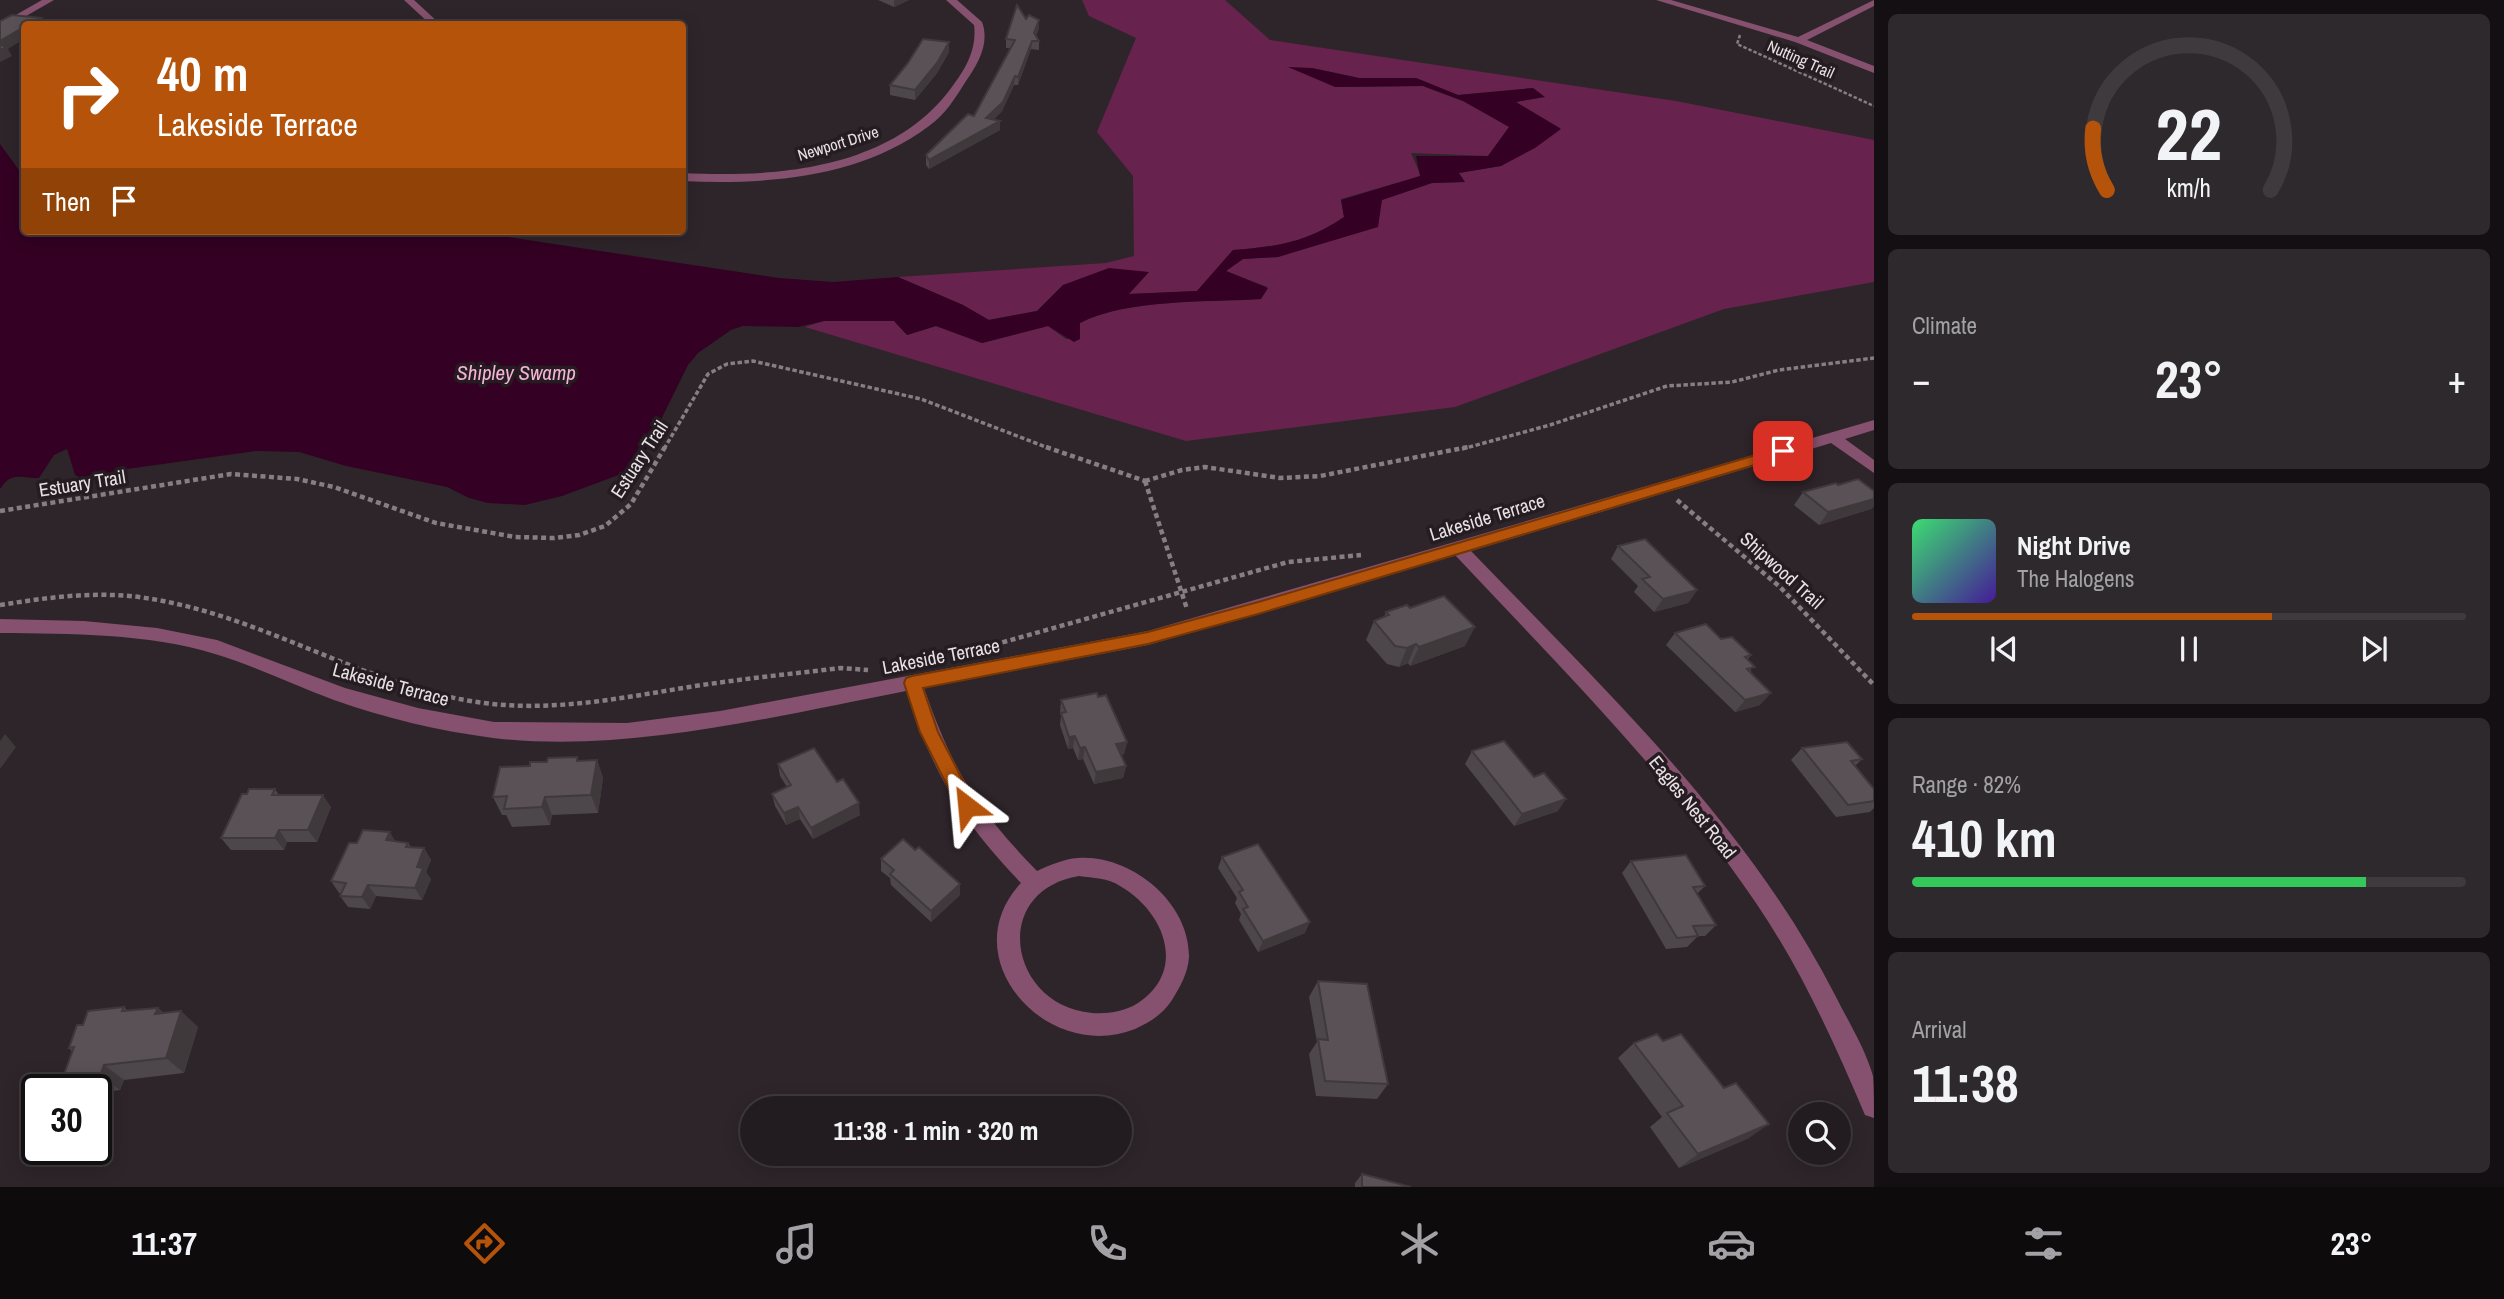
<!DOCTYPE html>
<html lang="en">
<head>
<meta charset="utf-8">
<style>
	:root { --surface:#221c20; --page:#2e292d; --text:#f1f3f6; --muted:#a2a1a5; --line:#3f3a3e; --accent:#b45309 }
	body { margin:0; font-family:"Archivo Narrow",sans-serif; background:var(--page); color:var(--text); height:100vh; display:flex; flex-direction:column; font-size:26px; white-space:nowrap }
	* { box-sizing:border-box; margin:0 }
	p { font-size:23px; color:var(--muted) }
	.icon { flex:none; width:38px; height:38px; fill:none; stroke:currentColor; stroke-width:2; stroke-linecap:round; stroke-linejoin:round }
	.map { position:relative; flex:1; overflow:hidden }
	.sheet { display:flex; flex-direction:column; gap:14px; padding:14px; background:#130f12; width:630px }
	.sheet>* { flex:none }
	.banner { position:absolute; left:21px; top:21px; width:665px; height:214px; border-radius:7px; box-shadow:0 4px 18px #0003,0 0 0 2px var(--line); background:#b45309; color:#fff; overflow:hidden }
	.controls { position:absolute; left:1788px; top:1102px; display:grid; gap:14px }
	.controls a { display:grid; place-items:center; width:63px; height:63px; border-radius:50%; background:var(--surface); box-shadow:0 4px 18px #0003,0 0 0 2px var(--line); font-size:35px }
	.speed { position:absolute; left:21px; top:1074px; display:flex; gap:14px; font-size:35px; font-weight:700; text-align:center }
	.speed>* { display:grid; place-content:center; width:91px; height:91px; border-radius:50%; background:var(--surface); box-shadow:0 4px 18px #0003,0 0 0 2px var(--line); line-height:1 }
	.speed .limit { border:4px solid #111; border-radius:10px; background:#fff; color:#111 }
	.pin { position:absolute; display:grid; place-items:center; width:60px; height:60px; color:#fff; margin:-30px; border-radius:14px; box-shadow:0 4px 10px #0006 }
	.me { position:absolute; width:77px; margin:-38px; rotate:331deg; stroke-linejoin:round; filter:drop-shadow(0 0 5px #0008) }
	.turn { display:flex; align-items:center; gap:24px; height:147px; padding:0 21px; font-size:32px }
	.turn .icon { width:91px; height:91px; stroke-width:2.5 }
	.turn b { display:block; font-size:49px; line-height:60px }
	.then { display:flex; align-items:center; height:66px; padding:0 21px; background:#0003; gap:14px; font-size:26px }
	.big { font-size:52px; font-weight:700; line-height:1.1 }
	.sheet .widget { flex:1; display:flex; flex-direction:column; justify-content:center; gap:10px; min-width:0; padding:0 24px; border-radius:10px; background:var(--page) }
	.sheet .dial { align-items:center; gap:0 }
	.dial svg { height:182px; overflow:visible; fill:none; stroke:var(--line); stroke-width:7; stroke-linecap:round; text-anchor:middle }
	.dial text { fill:var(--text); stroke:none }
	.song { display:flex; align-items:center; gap:21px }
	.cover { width:84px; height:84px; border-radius:10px; background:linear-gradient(135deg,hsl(140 70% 55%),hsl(260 70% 35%)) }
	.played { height:7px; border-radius:4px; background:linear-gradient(90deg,var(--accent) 65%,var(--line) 65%) }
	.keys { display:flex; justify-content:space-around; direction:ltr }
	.heat { display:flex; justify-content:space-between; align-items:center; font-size:38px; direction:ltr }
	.charge { height:10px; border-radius:5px; background:linear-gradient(90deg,#34c759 82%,var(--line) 0) }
	.trip { position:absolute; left:740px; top:1096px; width:392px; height:70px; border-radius:35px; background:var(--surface); box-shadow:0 4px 18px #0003,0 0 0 2px var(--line); font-weight:700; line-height:70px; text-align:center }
	.tab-bar { display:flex; height:112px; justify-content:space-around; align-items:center; background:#0e0b0d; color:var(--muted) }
	.tab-bar .icon { width:49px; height:49px }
	.tab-bar .current { color:var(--accent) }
	.tab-bar b { font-size:32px; color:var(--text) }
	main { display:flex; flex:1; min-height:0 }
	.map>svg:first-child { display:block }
	.green { fill:#67234d }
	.water { fill:#340023 }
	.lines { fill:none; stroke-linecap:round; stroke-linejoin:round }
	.path-far2 { stroke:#867e82; stroke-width:2.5; stroke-dasharray:3.5 2; stroke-linecap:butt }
	.path-far1 { stroke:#867e82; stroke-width:3.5; stroke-dasharray:4.5 2.5; stroke-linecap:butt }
	.path { stroke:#867e82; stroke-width:4.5; stroke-dasharray:5 3.5; stroke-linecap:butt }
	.street { fill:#85516e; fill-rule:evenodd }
	.wall { fill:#4d464a }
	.shaded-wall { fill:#3f393c }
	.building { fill:#5a5156; stroke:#3f393c; stroke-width:2 }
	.route { fill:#b45309; stroke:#753606; stroke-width:2 }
	.labels { text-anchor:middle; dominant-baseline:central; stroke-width:7; stroke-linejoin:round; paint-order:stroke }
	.far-street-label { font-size:16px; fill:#e7e1e4; stroke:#241c20 }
	.street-label { font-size:19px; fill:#e7e1e4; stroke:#241c20 }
	.water-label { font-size:21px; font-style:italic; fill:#f5b4d7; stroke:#241c20 }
</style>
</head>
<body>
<main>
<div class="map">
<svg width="1874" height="1187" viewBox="0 0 1874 1187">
	<rect width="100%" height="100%" fill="#2e252a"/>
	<!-- green -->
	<path class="green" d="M1082,0H1225L1270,40L1676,101L1874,140V282L1724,309L1455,407L1186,441L805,327L824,321H894L907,335L936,326L982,343L1048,326L1066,339H1080V323C1129,298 1207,303 1261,299L1267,287L1226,271L1243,259L1278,257L1317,244L1382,200L1432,183L1464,182L1458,173L1501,166L1560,128L1515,102L1544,97L1533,88L1458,95L1416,78H1359L1312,68L1335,87L1423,86L1463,101L1510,126L1488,156L1411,153L1421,176L1341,199L1344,217C1308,242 1276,247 1233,250L1197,291L1128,294L1148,273L1063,285L1037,311L988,320L963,305L898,277L1106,263L1134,256L1133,176L1097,132L1136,38L1089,16Z"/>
	<!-- water -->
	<path class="water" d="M1288,67L1312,68L1359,78H1416L1458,95L1533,88L1545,97L1516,102L1561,129L1535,148L1501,166L1459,173L1465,182L1432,183L1382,200L1378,227L1278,257L1243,259L1226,271L1268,288L1261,299C1209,302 1125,299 1080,323V339L1074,342L1048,326L982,343L936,326L907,335L894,321H824L798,327L743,326L731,330L698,353L688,365L644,454L625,472L616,476L562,496L525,505L488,503L469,498L447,487L346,466L299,452L256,451L120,470L84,479L75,475L67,449L54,455L39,478C22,478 11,471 0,489V144L24,177V231H468L779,278L833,282L898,277L963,305L989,320L1037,311L1063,285L1109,268L1149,272L1129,294L1197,291L1233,250C1276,247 1308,242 1344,217L1341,200L1420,176L1416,156H1488L1509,127L1463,101L1423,86L1335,87Z"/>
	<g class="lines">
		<!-- path-far2 -->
		<path class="path-far2" d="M1740,35L1737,44L1874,106"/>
		<!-- path-far1 -->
		<g class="path-far1">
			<path d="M664,449L708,374L727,364L753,361L921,399L1051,449"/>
			<path d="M1462,449L1550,425L1667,386L1732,382L1779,370L1874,358"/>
		</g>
		<!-- path -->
		<g class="path">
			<path d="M1046,447L1145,481"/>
			<path d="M1145,481L1182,470L1205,467L1280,478L1320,476L1468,447"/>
			<path d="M1145,481L1187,609"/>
			<path d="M1677,500L1780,587L1874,685"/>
			<path d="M0,511L231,474L297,479L334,487L436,523L515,537L554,538L579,535L605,526L631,504L665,447"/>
			<path d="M0,605C50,597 102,590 152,599C268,618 368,688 484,703C553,712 622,698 689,687C740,679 790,674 841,668L868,670"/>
			<path d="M986,647L1288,562L1361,555"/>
		</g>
		<!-- street -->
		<g class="street">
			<path d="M42,0H54L0,31V24Z"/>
			<path d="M404,0H414L440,24H430Z"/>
			<path d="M946,0H957L982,22C990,43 978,64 966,81C956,97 945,115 929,126C860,178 766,185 682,181V173C778,178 895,169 954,84C967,66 977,48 974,25Z"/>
			<path d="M1656,0H1671L1798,37L1874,0V6L1807,40L1874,66V73L1795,42Z"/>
			<path d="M1874,420V430L1845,439L1874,460V473L1831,443L1471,551C1603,688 1747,823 1835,995C1848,1021 1865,1048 1873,1076C1874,1088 1874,1105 1874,1118L1865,1115C1834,1042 1801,969 1756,903C1670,776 1560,667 1455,555L1148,645L924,688C953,771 976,808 1037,871C1050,865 1064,859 1078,858C1130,854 1190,902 1189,957C1188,973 1180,987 1172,1000C1162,1015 1150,1022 1135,1029C1047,1064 951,958 1021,883C960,819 934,775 906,691C776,716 626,754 493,738C440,731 384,718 334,700C294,685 255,666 215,654C147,633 71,634 0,633V619L84,621L157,628L217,640L345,688L418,708L494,722L627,723L720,711L1148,631ZM1079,876C1093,878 1108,878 1120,886C1164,911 1188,970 1138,1003C1124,1012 1107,1014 1092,1013C1009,1006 989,891 1079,876Z"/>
		</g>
	</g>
	<!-- wall -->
	<g class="wall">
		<path d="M878,0H909L894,7Z"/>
		<path d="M1026,19L1039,20V28L1036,36L1039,41V50L1031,49L1018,85H1014L1002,111L993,120L1000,130L929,169L926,165V155L974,116L1011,48H1006V39Z"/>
		<path d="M949,52L937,73L915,100L890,95V85Z"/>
		<path d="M1838,485L1874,491V506L1871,509L1819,525L1794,505L1803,492Z"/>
		<path d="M1618,546L1697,590L1688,603L1654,612L1634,592L1638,586L1611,559Z"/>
		<path d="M1410,608L1465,646L1410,666L1408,663L1399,667L1387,664L1366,640L1374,621L1384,617L1386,612Z"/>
		<path d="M1675,633L1721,639L1751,655L1748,659L1760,705L1735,712L1666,645Z"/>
		<path d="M1098,697L1127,742L1124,754L1121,755L1126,766L1123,778L1094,784L1083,759L1078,760L1073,748L1068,749L1060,725L1061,716L1060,713L1061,700Z"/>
		<path d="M1802,748L1862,759L1855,766L1874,789V808L1870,812L1836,817L1791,760Z"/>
		<path d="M1472,751L1558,811L1514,826L1465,764Z"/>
		<path d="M577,757L579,761L597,760L603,778L598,813L552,815L550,825L512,827L506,815H502L493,797L530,766Z"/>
		<path d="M778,764L860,815L813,839L800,819L786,825L775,806L772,794L787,787L780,776Z"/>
		<path d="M275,789L279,795L331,807L317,842H287L284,850H231L221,838L247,794Z"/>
		<path d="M395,841L408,843L411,847L424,848L431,860L426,872L431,879L422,900L376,896L370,909L348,907L340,896L341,893H339L331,881L357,843Z"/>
		<path d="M915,850L960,884V895L931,922L891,885L890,878L881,871V859Z"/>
		<path d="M1222,857L1305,933L1258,952L1239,920L1241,914L1235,903L1237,898L1218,868Z"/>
		<path d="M1631,861L1705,886L1697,894L1716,925L1705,936H1698L1687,947L1666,949L1622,873Z"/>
		<path d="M1318,981L1388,1084L1377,1099L1316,1096L1309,1054L1317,1042L1309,997Z"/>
		<path d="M124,1007L128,1011L158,1008L164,1013L198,1027L184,1073L124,1080L120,1090L96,1093V1090H76L62,1080L72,1051L69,1048L83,1025Z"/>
		<path d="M1663,1041L1724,1088L1749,1138L1679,1168L1650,1127L1662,1117L1618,1058L1634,1043Z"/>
		<path d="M1362,1174L1411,1187H1355V1183Z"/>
	</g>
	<!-- shaded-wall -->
	<g class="shaded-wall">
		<path d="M894,0H909L894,7Z"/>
		<path d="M41,18L45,24H29Z"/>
		<path d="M1039,20V28L1034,42V33Z"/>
		<path d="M24,27V39L8,49L12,56L0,62V41Z"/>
		<path d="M1032,41L1031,49L1018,85V77Z"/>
		<path d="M949,42V52L937,73L915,100V90Z"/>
		<path d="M1015,76L1014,85L1002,111L986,127V118Z"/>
		<path d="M1000,121V130L929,169V160Z"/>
		<path d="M1874,499V506L1871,509L1819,525L1828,512Z"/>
		<path d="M1697,590L1688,603L1654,612L1663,599Z"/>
		<path d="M1475,627L1465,646L1410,666L1419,647Z"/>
		<path d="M1416,644L1408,663L1399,667L1407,648Z"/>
		<path d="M1771,693L1760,705L1735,712L1745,700Z"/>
		<path d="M5,734L16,747L0,769V741Z"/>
		<path d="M1075,736L1073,748L1068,749L1069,737Z"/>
		<path d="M1127,742L1124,754L1114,757L1116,744Z"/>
		<path d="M1085,747L1083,759L1078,760L1080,748Z"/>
		<path d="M597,760L603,778L598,813L591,795Z"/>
		<path d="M1126,766L1123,778L1094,784L1096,772Z"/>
		<path d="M323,795L331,807L317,842L308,830Z"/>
		<path d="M545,797L552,815L550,825L542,807Z"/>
		<path d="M1566,799L1558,811L1514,826L1522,814Z"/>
		<path d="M859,803L860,815L813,839L811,828Z"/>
		<path d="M798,807L800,819L786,825L784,813Z"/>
		<path d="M279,830L287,842L284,850L275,838Z"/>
		<path d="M390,832L397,844L386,840Z"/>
		<path d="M424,848L431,860L426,872L431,879L422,900L415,888L417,867Z"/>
		<path d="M960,884V895L931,922V911Z"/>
		<path d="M368,885L376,896L370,909L362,897Z"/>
		<path d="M1310,922L1305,933L1258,952L1263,941Z"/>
		<path d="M158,1008L175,1023L155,1014Z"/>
		<path d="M181,1011L198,1027L184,1073L166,1058Z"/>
		<path d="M104,1065L124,1080L120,1090L100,1076Z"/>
		<path d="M1769,1124L1749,1138L1679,1168L1698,1154Z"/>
	</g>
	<!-- building -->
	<g class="building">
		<path d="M1017,5L1026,19L1029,15L1039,20L1034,33L1039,41H1032L1018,77L1015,76L1003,102L986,118L1000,121L929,160L926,155L968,114L974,116L1015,40L1006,39Z"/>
		<path d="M12,15L41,18L29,24H24V27L0,41V21Z"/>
		<path d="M923,39L949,42L937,63L915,90L890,85L908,63Z"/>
		<path d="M0,45L7,47L0,50Z"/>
		<path d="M1858,479L1874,491V499L1828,512L1803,492L1836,483L1838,485Z"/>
		<path d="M1645,539L1697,590L1663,599L1642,579L1650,577L1618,546Z"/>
		<path d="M1444,596L1475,627L1419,647L1416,644L1407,648L1395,646L1374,621L1389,615L1386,612L1407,605L1410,608Z"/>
		<path d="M1706,624L1721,639L1732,637L1751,655L1745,657L1755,667L1747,669L1771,693L1745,700L1675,633Z"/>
		<path d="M1097,693L1098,697L1106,695L1127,742L1116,744L1126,766L1096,772L1085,747L1080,748L1075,736L1069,737L1061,713L1066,712L1061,700Z"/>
		<path d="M1504,741L1534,777L1544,773L1566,799L1522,814L1472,751Z"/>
		<path d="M1847,742L1862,759L1851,761L1874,789V801L1848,805L1802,748Z"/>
		<path d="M814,748L837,782L843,779L859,803L811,828L798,807L784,813L772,794L791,785L778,764Z"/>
		<path d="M577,757V761L597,760L591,795L545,797L542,807L504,809L507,796L493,797L500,767L530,766V762H547L548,758Z"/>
		<path d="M249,789H275L272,795H323L308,830H279L275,838H221L242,794H247Z"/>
		<path d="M363,830L390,832L386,840L408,843L406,847L424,848L417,867L423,868L415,888L368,885L362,897L340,896L346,883L331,881L349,843H357Z"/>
		<path d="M903,839L915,850L919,847L960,884L931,911L890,874L894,870L881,859Z"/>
		<path d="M1258,844L1310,922L1263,941L1243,909L1248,907L1239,892L1243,890L1222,857Z"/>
		<path d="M1686,855L1705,886L1693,887L1716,925L1693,926L1698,936L1677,938L1631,861Z"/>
		<path d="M1318,981L1367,984L1388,1084L1325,1081L1318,1039L1328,1040Z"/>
		<path d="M124,1007L122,1011L158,1008L155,1014L181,1011L166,1058L104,1065L100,1076L62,1080L74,1047L69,1048L77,1025H83L88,1011Z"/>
		<path d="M1657,1034L1663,1041L1681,1034L1724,1088L1736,1083L1769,1124L1698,1154L1667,1113L1683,1106L1634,1043Z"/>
		<path d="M1362,1174L1411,1187H1362Z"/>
	</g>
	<!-- route -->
	<path class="route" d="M1783,447L1788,448V455L1258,614L1148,644L923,688L938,732L976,806L973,811L967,814L960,811L920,732L904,683L906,678L912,676L1148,632L1258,602Z"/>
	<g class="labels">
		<!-- far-street labels -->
		<g class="far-street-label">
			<text transform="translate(1801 59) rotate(24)">Nutting Trail</text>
			<text transform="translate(838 143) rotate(-17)">Newport Drive</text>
		</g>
		<!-- street labels -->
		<g class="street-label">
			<text transform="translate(639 459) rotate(-57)">Estuary Trail</text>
			<text transform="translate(82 483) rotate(-9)">Estuary Trail</text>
			<text transform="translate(1487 517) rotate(-17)">Lakeside Terrace</text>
			<text transform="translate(1782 570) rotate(42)">Shipwood Trail</text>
			<text transform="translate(941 656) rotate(-11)">Lakeside Terrace</text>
			<text transform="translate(391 684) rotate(15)">Lakeside Terrace</text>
			<text transform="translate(1693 807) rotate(51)">Eagles Nest Road</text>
		</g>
		<!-- water labels -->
		<g class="water-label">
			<text x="516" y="372">Shipley Swamp</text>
		</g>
	</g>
</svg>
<div class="controls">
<a><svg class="icon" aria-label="search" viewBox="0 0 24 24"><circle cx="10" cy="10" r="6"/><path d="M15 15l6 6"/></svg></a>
</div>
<div class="speed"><div class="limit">30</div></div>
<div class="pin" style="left:1783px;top:451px;background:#d93025"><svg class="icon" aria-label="arrive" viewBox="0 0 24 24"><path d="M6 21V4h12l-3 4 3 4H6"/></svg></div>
<svg class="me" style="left:967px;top:806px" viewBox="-20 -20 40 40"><path d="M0-17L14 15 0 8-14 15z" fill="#b45309" stroke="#fff" stroke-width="4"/></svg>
<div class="trip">11:38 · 1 min · 320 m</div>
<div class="banner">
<div class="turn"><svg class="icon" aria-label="right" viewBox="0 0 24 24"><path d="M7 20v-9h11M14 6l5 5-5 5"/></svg><div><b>40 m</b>Lakeside Terrace</div></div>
<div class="then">Then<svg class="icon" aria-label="arrive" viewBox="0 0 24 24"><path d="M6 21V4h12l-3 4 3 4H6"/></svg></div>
</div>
</div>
<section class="sheet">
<div class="widget dial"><svg viewBox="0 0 100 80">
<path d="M14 69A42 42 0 1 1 86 69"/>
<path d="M14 69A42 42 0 0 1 8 42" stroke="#b45309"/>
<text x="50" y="56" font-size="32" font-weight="700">22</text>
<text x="50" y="72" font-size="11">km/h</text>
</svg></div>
<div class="widget"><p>Climate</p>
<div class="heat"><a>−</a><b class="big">23°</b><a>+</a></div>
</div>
<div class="widget">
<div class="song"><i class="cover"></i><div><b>Night Drive</b><p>The Halogens</p></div></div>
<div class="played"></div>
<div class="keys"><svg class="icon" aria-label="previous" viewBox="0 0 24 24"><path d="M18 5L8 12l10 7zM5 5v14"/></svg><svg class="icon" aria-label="pause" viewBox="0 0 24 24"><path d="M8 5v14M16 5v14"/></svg><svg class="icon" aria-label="next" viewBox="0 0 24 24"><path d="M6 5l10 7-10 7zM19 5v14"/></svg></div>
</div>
<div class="widget"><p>Range · 82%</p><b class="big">410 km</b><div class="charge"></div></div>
<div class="widget"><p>Arrival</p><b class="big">11:38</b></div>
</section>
</main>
<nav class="tab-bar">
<b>11:37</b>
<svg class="icon current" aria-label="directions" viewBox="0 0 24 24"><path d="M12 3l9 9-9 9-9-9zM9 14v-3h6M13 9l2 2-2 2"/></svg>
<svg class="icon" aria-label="music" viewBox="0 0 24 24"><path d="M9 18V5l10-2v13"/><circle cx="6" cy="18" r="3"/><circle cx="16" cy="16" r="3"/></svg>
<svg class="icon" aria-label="phone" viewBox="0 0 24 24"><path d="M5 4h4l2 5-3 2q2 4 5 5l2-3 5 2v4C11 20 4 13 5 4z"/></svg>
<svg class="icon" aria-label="climate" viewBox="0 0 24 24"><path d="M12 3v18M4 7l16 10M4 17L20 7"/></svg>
<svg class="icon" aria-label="car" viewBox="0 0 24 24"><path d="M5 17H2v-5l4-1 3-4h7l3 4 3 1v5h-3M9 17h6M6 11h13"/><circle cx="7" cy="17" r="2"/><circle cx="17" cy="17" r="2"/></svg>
<svg class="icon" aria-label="filters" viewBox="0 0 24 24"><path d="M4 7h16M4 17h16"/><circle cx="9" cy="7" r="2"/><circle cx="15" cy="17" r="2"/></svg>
<b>23°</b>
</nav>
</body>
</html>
